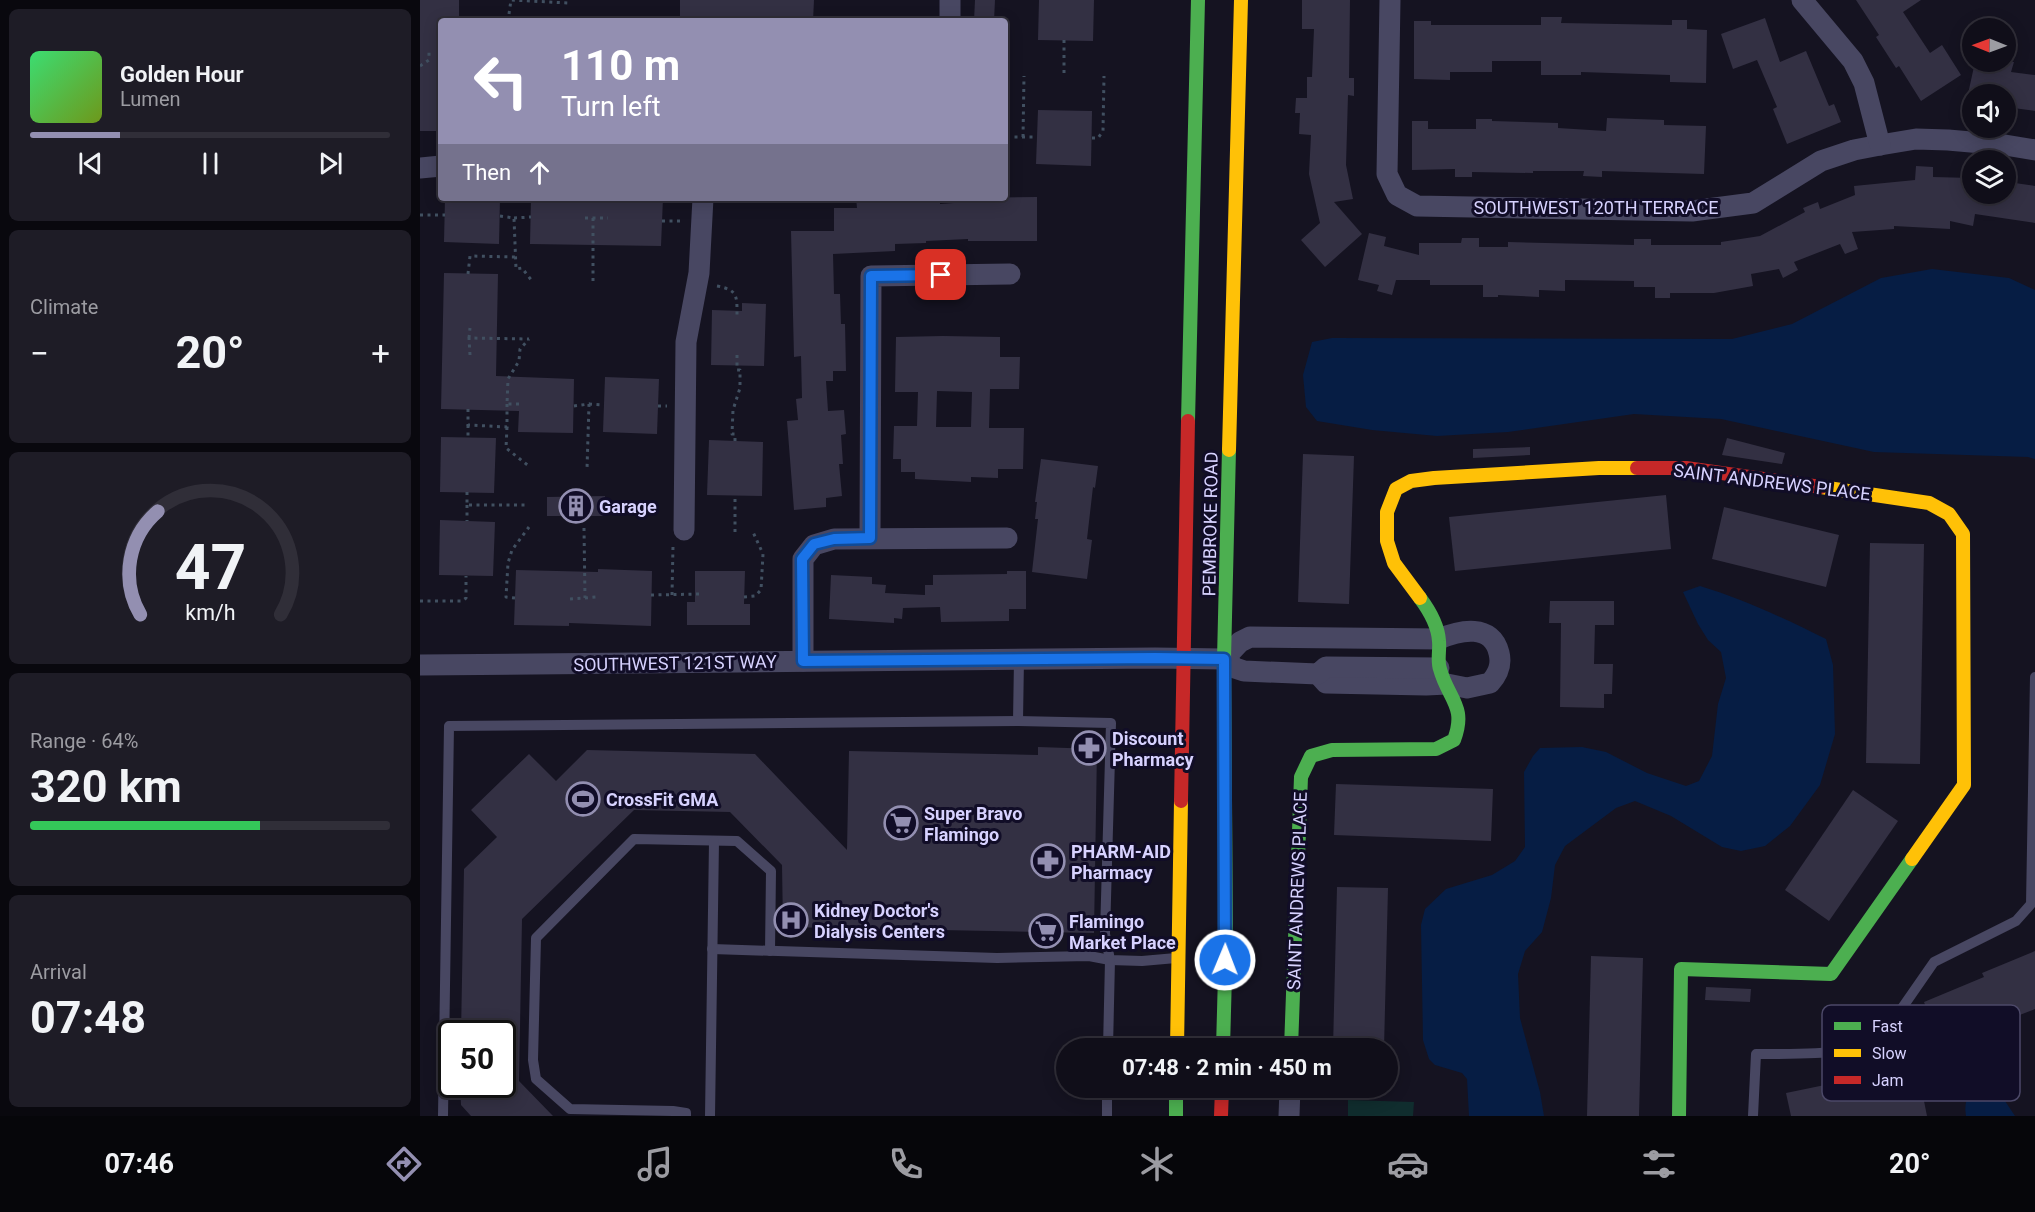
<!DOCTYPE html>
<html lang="en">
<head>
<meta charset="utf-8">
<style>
	:root { --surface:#100e19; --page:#1e1c26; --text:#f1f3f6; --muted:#9c9ca2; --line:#302e38; --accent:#938fb1 }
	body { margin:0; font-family:Roboto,sans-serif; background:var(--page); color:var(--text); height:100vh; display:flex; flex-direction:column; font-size:22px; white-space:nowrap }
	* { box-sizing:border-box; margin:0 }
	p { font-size:20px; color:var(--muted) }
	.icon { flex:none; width:33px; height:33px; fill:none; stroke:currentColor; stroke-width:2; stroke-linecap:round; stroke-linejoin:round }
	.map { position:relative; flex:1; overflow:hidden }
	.drawer { display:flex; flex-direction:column; gap:9px; padding:9px; background:#09080e; width:420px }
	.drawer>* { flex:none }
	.banner { position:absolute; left:18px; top:18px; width:570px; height:183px; border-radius:6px; box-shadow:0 3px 15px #0003,0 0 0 2px var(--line); background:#938fb1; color:#fff; overflow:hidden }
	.needle { width:39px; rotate:271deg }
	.tools { position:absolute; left:1542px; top:18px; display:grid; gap:12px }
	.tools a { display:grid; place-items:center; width:54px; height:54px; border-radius:50%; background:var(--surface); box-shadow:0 3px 15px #0003,0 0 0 2px var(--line); font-size:30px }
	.speed { position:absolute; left:18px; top:1020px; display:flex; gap:12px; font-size:30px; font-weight:700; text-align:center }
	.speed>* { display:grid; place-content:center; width:78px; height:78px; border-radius:50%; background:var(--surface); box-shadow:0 3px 15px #0003,0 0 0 2px var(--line); line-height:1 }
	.speed .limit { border:3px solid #111; border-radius:9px; background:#fff; color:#111 }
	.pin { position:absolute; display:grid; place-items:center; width:51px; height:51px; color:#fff; margin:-26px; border-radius:12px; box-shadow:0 3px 9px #0006 }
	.me { position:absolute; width:66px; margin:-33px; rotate:1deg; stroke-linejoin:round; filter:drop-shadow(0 0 4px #0008) }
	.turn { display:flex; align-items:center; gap:21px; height:126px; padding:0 24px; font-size:27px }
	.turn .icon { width:78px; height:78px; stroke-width:2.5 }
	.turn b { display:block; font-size:42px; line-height:51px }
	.then { display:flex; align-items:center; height:57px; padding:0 24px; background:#0003; gap:12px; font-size:22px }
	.big { font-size:45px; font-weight:700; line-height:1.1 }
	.drawer .tile { flex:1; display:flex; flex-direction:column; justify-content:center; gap:9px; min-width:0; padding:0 21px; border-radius:9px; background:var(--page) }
	.drawer .dial { align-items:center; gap:0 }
	.dial svg { height:156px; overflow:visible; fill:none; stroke:var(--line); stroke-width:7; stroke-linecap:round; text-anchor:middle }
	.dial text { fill:var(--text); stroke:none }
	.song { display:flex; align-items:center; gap:18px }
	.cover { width:72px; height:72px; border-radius:9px; background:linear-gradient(135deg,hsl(140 70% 55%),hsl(80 70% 35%)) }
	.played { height:6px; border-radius:3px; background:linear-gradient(90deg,var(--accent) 25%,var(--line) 25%) }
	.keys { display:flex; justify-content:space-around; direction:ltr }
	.heat { display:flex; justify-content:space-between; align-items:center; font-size:33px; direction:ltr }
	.charge { height:9px; border-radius:4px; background:linear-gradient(90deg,#34c759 64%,var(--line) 0) }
	.trip { position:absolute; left:636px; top:1038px; width:342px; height:60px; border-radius:30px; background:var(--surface); box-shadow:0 3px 15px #0003,0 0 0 2px var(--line); font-weight:700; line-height:60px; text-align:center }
	.tab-bar { display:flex; height:96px; justify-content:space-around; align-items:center; background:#06060a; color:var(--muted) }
	.tab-bar .icon { width:42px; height:42px }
	.tab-bar .on { color:var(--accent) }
	.tab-bar b { font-size:27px; color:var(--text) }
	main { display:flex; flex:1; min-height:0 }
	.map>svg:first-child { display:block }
	.green { fill:#102d2e }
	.water { fill:#061d44 }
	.building { fill:#333043; fill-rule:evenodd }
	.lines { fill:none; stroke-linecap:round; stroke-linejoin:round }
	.path { stroke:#415061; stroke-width:3; stroke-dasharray:3 4.5; stroke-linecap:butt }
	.lane { stroke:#484762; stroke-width:10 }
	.street { stroke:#484762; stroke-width:21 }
	.fast { stroke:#4caf50; stroke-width:14 }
	.slow { stroke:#ffc107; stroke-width:14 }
	.jam { stroke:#c62828; stroke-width:14 }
	.route-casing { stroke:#114b97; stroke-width:15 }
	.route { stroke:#1a73e8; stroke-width:10 }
	.labels { text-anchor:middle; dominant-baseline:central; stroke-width:6; stroke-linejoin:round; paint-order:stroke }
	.street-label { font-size:18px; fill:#d7d2ff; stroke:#110d27 }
	.poi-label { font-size:18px; font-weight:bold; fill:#d7d2ff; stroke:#110d27; text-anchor:start }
	.key { fill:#110d27; stroke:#4c4868; stroke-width:1.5 }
	.key-label { font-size:16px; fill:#d7d2ff }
</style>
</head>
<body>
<main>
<section class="drawer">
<div class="tile">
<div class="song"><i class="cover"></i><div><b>Golden Hour</b><p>Lumen</p></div></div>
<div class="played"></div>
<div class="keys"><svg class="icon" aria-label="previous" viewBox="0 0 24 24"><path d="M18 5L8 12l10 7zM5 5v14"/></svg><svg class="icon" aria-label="pause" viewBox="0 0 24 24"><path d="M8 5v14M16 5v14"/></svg><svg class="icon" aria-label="next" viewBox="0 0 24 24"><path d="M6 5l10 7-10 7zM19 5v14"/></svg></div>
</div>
<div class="tile"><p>Climate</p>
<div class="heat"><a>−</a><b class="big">20°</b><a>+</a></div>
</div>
<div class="tile dial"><svg viewBox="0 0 100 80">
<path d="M14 69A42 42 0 1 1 86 69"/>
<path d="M14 69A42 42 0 0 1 23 16" stroke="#938fb1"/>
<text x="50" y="56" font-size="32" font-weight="700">47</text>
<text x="50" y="72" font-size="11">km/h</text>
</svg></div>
<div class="tile"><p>Range · 64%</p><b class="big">320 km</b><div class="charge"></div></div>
<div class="tile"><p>Arrival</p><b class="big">07:48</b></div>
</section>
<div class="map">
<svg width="1615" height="1116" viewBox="0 0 1615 1116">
	<rect width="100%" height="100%" fill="#151321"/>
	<!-- green -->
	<path class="green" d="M928,1100L994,1102L993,1116H928Z"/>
	<!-- water -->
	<g class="water">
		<path d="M1512,269L1589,278L1615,290V459L1608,457L1454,452L1301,419L1214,414L1088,432L1017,436L952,430L897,421L886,407L883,375L892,342L912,338L1312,339L1372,324L1461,278Z"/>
		<path d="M1280,586C1323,599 1366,619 1406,639L1413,665L1415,734L1400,785L1370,826L1345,846L1321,851L1302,847L1251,816L1215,801L1196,808L1145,846L1135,865L1131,898L1122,932L1105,951L1098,974L1100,1018L1120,1092L1124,1116H1049L1047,1079L1042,1073L1015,1065L1009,1059L1003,1040L1001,925L1005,909L1026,889L1072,875L1095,861L1105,847L1104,772L1113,756L1120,748L1162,747L1186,752L1227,773L1266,786L1279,781L1292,756L1298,704L1306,678L1301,652L1288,640L1278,624L1263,592Z"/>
		<path d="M1562,1080L1575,1086L1595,1116H1546C1543,1100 1550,1089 1562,1080Z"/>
	</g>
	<!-- building -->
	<g class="building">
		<path d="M0,0H39V21H21V131H0Z"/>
		<path d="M260,0H394L393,21H260Z"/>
		<path d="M555,0H575L574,21H554Z"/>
		<path d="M619,0H674L673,41L618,40Z"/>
		<path d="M882,0H930L929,78H934V96L928,95L926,165L933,199L914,202L942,234L905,267L881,240L900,223L889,174L891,135L879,134L880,113H875L876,98H887V77H892L894,29H882Z"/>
		<path d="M1436,0H1501L1483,12L1510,53L1522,45L1541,75L1501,101L1479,66L1476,68L1456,37L1459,35Z"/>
		<path d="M1121,17H1142L1141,23L1252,25V20H1267V29L1287,30L1286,83L1250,82V75L1161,72V75H1121V61H1072V72H1030V80L994,79V21H1011V25H1121Z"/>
		<path d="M1345,18L1360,62L1386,51L1409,106L1414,104L1421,122L1367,144L1353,109L1357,107L1337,60L1313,69L1301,34Z"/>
		<path d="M1555,62L1576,67L1577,62H1594L1591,72L1615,75V111L1586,107V94H1548Z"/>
		<path d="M618,110L672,111L671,166L616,164Z"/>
		<path d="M1187,118L1244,120V125L1286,126L1284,174L1182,171V177L1163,176L1164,171H1113V173L1052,172V177H1035V169L992,170V121H1008V129H1056V119H1072V121L1138,123V128L1186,131Z"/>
		<path d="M1496,166L1513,167V177L1552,178V194H1586L1588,182L1615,186V223L1555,214L1553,226L1530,221V229L1474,226V229L1432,232L1438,249L1425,254L1420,244L1374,262L1378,270L1363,278L1359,269L1331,274L1333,286L1294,293H1250V298H1235V287H1214V281L1145,280V291L1119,290V297L1078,295V297H1063V285H1010V280H976L972,295L957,291L959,285L938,280L949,233L966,237L964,246L999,255V243H1041L1042,238H1059V247H1088V242L1214,245V239H1231V245H1301V242L1340,236L1385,212L1383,208L1398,202L1400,209L1435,195L1434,186L1495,180Z"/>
		<path d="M617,197V241H548V239L506,241V243L475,244V251L413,254L414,294H420L421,324H425L426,371H413V381H406L408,411L424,410L426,434L421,435L423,464H419L422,496L406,498V507L374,510L367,421L378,420L376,399L382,398L381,356L374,357L371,231H414V208H437L436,198H520V204L547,202V198Z"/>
		<path d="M25,198H80L79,244L24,242Z"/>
		<path d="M111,198H243L241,246L110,244Z"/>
		<path d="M24,273L78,274L76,376L154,379L153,433L98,432L99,411L21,409Z"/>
		<path d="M322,303L346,304L344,366L291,365L292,310L322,311Z"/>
		<path d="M523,336L580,337V357H600L599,389H570L569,428H604L603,469H578V478L551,477V482L495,479V472H481V459H473L474,426H497L498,392H475L476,337ZM517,391L552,392L551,427H516Z"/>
		<path d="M185,377L239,379L237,434L183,432Z"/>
		<path d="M21,437L76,438L74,493L20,492Z"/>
		<path d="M1307,438L1365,453L1362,464L1302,455Z"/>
		<path d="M289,440L343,442L342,496L287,495Z"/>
		<path d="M1110,447V455L1053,458V449Z"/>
		<path d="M883,454L934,456L929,604L878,602Z"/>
		<path d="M621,459L678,466L675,488L673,487L667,539L672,540L667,579L612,572L618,519H615L617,502H615Z"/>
		<path d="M1246,495L1251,549L1035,571L1029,517Z"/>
		<path d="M185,496V516H127V497Z"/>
		<path d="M1304,507L1419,535L1406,587L1292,559Z"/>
		<path d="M20,520L75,522L73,576L19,575Z"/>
		<path d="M1450,543L1504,544L1500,764L1446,763Z"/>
		<path d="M178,569L232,571L231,626L149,623V626L94,625L96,570L178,572Z"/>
		<path d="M275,571H325L324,604H330V625H267V602H275Z"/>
		<path d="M587,571H606V609H589V621L521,622L520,607L483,608L482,619L474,618V623L409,619L411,575L452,577V584L466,585L465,593L505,595V585H513V575L587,574Z"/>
		<path d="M1130,601H1194V625H1175L1174,664H1193L1192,694H1184V708L1140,707L1141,623H1129Z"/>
		<path d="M618,747L677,749L674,933L363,927L362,865L310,812L214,810L102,919L99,1081L133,1116H51L41,1105L40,1084H82V1034H41L44,869L77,837L51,810L109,754L136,781L167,750L335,754L427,850L429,751L618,755Z"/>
		<path d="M916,784L1073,789L1071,841L914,835Z"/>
		<path d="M1433,790L1478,821L1409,921L1365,890Z"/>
		<path d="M917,887L968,888L964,1048H913Z"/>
		<path d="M1615,951V1009L1584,1021L1586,1025L1523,1051L1504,1002L1564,977L1562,973Z"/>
		<path d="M1171,956L1223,958L1219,1116H1167Z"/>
		<path d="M1286,987L1331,989L1330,1002L1285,1000Z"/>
		<path d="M1497,1066L1507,1116H1371L1366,1093Z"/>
	</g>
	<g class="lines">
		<!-- path -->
		<g class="path">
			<path d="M89,14L91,0L148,3"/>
			<path d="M424,21L426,20"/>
			<path d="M644,40V76"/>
			<path d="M0,66L9,60V51"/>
			<path d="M587,137H617"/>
			<path d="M603,137L604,76"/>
			<path d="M672,138H678L683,131L684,76"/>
			<path d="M0,215H25"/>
			<path d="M80,216L94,218L96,269L102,268L112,281"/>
			<path d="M94,218L111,217"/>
			<path d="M165,218H188"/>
			<path d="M242,221H261"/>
			<path d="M48,274L50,256L97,257"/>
			<path d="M173,281V218"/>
			<path d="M297,286C318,290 317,296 317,316"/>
			<path d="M49,338L50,328"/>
			<path d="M50,355L49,338L109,339"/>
			<path d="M99,404H87L88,379L99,361L100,349L109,339"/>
			<path d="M169,404L184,405"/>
			<path d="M154,406L169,404L167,469"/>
			<path d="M238,406H247"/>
			<path d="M48,409V425L87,427V404"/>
			<path d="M48,425V438"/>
			<path d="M87,427L86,448L110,467"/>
			<path d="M315,441V434H312L313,410L320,388V370H317V353"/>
			<path d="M47,492V505H109"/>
			<path d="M47,505V521"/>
			<path d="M164,528L165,598"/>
			<path d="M315,532V496"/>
			<path d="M231,595L281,594"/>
			<path d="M252,595L253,546"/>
			<path d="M324,597L335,596L341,590L343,554L333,532"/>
			<path d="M95,598L86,597L88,563L92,550L109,527"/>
			<path d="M150,599L177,597"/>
			<path d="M0,601H42L46,598V576"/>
		</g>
		<!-- lane -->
		<g class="lane">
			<path d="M598,721L599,659"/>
			<path d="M292,949L577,958L669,956L690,960L722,961L756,958"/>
			<path d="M23,1116L29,726L598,721L691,723L685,934L690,960L688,1048"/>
			<path d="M266,1116V1113L253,1111L150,1109L116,1079L113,1060L116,938L214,839L317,841L351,871L350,951"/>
			<path d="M290,1116L294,841"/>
			<path d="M687,1116V1088"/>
			<path d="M1333,1116L1336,1054C1376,1054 1415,1054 1455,1047L1514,962L1596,921L1611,904L1615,677"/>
		</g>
		<!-- street -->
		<g class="street">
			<path d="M530,0V21"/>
			<path d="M970,0L967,174L977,195L997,206L1272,211L1333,203L1401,161L1434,150L1460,145L1496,139L1528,140L1585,145L1615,150"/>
			<path d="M1382,0L1433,61L1444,83L1460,145"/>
			<path d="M0,168L21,166"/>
			<path d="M264,530L266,342L279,273L283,198"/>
			<path d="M450,538L451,276L590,274"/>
			<path d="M804,659L820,642L830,637L1019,639C1040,630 1072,623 1079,653C1082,665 1078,674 1070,683L1047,688L1027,684L1006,685L906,683L898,674"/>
			<path d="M383,661V559L394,545L414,539L587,538"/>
			<path d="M0,665L735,658L804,659L815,668L824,671L898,674L906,667L1019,668"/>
			<path d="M869,1116L870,1088"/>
		</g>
		<!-- fast -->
		<g class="fast">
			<path d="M768,421L778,0"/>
			<path d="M803,1048L806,938L804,659L809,450"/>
			<path d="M871,1048L881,777L891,756L912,750L1016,749L1034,740C1047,706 1028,699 1020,669C1017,661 1020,650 1019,641C1018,625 1009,610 1000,598"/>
			<path d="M756,1088V1116"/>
			<path d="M1259,1116L1261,969L1411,974L1492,859"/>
		</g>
		<!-- slow -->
		<g class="slow">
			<path d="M809,450L821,0"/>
			<path d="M1401,487L1509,503L1529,514L1543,534L1544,785L1492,859"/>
			<path d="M1000,598L974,563L967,541V512L976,489L991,481L1014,478L1179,468H1217"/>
			<path d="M757,1048L761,801"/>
		</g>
		<!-- jam -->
		<g class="jam">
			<path d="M1217,468H1266L1401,487"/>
			<path d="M761,801L768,421"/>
			<path d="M801,1116L802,1088"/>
		</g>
	</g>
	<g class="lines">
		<!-- route casing -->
		<g class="route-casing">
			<path id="route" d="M521,275L451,276L450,538L414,539L394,544L382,559L383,661L735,658L804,659L805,960"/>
		</g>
		<!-- route -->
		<use href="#route" class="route"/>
	</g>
	<!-- icons -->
	<defs>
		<g id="building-ring" transform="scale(1.725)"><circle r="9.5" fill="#110d27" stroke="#938fb1" stroke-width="1.5"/><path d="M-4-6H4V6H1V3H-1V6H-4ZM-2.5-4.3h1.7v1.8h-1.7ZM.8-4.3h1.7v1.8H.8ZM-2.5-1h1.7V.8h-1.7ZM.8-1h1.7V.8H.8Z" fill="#938fb1"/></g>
		<g id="pharmacy-ring" transform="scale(1.725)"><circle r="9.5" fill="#110d27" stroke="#938fb1" stroke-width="1.5"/><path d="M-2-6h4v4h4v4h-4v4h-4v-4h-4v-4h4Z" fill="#938fb1"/></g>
		<g id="stadium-ring" transform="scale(1.725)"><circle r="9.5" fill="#110d27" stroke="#938fb1" stroke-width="1.5"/><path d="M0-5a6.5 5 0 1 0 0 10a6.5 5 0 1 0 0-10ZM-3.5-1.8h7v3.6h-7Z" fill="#938fb1"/></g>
		<g id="supermarket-ring" transform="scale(1.725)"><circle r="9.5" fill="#110d27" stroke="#938fb1" stroke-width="1.5"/><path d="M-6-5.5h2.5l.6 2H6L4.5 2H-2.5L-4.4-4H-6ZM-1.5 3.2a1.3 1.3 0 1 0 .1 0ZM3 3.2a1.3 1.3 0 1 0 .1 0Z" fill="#938fb1"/></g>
		<g id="hospital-ring" transform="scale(1.725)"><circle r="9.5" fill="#110d27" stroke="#938fb1" stroke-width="1.5"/><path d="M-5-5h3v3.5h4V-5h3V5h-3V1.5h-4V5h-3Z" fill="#938fb1"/></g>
	</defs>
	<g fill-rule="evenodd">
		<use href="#building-ring" x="156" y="506"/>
		<use href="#pharmacy-ring" x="669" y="748"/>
		<use href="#stadium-ring" x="163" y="799"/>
		<use href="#supermarket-ring" x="481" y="823"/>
		<use href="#pharmacy-ring" x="628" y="861"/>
		<use href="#hospital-ring" x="371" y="920"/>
		<use href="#supermarket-ring" x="626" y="931"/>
	</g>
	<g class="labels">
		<!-- street labels -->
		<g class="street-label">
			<text x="1176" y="207">SOUTHWEST 120TH TERRACE</text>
			<text transform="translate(1352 482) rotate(7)">SAINT ANDREWS PLACE</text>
			<text transform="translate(790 524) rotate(-89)">PEMBROKE ROAD</text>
			<text transform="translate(255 663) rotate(-1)">SOUTHWEST 121ST WAY</text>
			<text transform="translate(877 891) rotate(-88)">SAINT ANDREWS PLACE</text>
		</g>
		<!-- poi labels -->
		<g class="poi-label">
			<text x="179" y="506">Garage</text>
			<text x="692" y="738">Discount<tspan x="692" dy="21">Pharmacy</tspan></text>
			<text x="186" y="799">CrossFit GMA</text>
			<text x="504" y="813">Super Bravo<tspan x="504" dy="21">Flamingo</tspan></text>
			<text x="651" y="851">PHARM-AID<tspan x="651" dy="21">Pharmacy</tspan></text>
			<text x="394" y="910">Kidney Doctor's<tspan x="394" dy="21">Dialysis Centers</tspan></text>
			<text x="649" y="921">Flamingo<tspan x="649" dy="21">Market Place</tspan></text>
		</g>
	</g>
	<!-- legend -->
	<rect x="1402" y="1005" width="198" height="96" rx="9" class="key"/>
	<rect x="1414" y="1022" width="27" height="8" fill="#4caf50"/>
	<rect x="1414" y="1049" width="27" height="8" fill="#ffc107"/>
	<rect x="1414" y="1076" width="27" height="8" fill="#c62828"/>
	<g class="key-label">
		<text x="1452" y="1032">Fast</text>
		<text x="1452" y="1059">Slow</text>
		<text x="1452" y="1086">Jam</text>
	</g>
</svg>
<div class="tools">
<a><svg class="needle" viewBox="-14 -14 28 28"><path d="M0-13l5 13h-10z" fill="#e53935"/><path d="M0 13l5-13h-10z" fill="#9c9ca2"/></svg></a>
<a><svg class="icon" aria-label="sound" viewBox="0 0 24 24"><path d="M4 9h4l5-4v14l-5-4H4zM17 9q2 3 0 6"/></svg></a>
<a><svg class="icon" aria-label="layers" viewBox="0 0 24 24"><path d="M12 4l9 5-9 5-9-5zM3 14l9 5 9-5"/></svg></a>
</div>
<div class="speed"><div class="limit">50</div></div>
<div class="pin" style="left:521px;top:275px;background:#d93025"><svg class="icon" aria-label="arrive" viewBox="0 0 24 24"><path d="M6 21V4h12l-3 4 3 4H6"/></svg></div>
<svg class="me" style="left:805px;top:960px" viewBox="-20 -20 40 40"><circle r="17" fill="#1a73e8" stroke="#fff" stroke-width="3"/><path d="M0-11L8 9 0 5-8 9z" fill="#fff"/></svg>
<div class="trip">07:48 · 2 min · 450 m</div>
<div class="banner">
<div class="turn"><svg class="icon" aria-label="left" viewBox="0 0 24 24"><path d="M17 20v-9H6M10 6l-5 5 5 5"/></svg><div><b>110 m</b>Turn left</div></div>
<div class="then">Then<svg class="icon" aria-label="ahead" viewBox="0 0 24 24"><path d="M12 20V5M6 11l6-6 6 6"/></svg></div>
</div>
</div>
</main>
<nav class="tab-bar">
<b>07:46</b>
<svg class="icon on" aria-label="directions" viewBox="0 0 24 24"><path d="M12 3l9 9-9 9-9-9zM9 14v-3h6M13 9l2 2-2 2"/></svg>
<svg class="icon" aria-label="music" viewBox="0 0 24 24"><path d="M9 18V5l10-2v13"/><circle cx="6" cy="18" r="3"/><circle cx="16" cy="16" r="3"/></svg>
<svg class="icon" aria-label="phone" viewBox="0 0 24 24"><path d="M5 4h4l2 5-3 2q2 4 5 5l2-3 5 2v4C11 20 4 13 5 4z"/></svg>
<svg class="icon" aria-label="climate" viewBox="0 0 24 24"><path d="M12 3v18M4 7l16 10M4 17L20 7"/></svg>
<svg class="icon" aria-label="car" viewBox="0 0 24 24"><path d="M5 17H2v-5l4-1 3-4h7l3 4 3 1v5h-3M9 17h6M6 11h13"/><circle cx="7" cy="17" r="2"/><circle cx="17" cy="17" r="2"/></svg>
<svg class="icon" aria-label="filters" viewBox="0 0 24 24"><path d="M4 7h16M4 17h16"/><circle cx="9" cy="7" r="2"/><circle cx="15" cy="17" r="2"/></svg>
<b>20°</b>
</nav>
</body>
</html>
